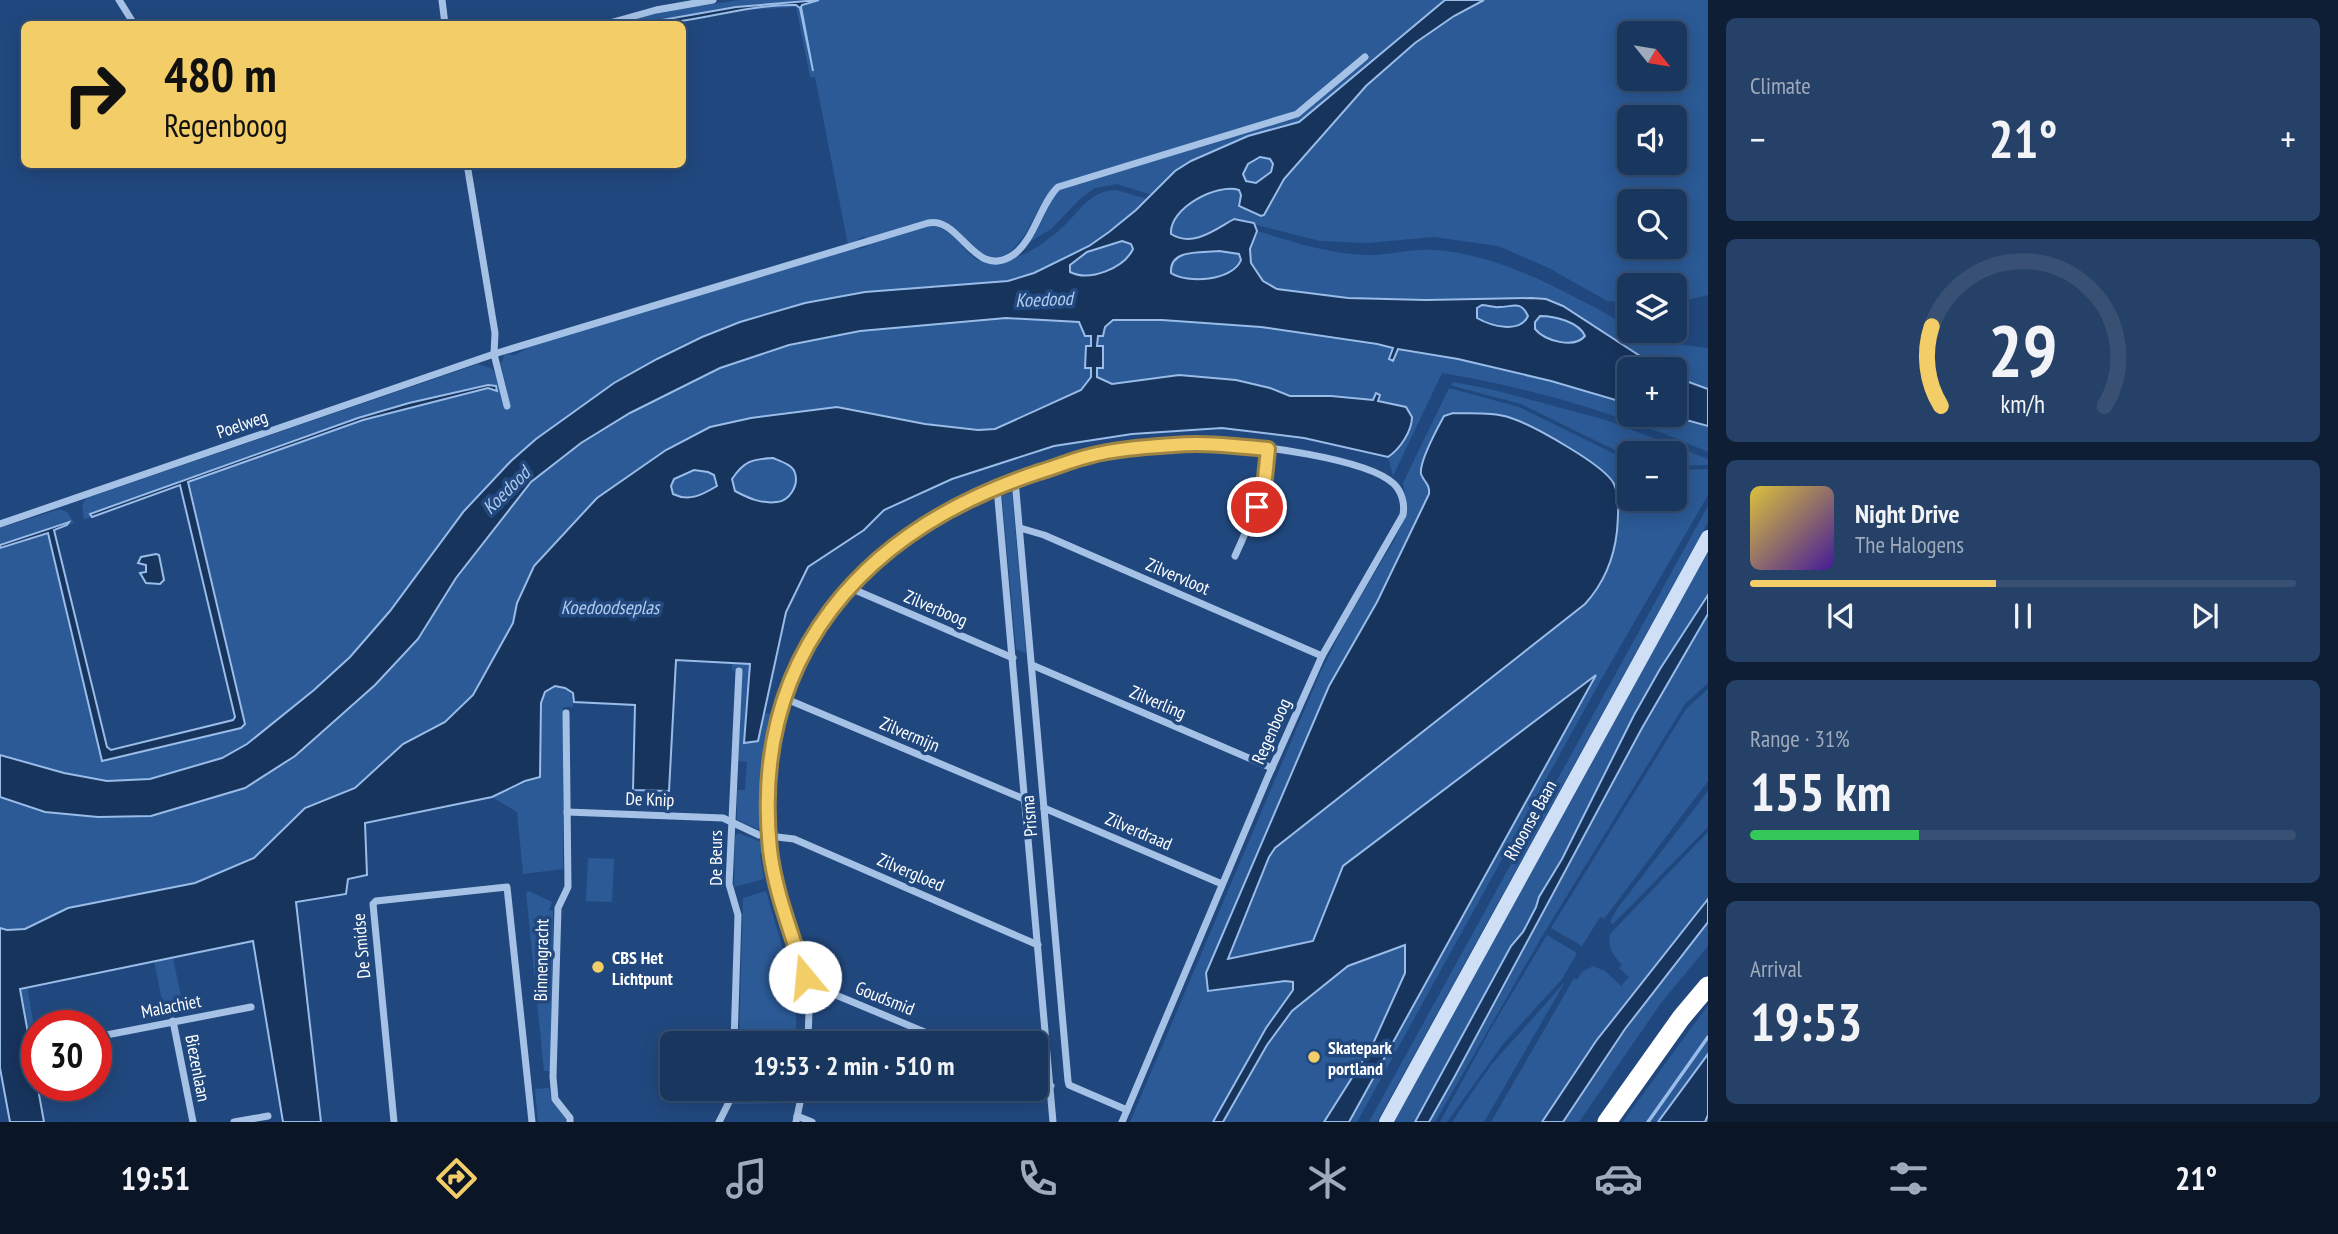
<!DOCTYPE html>
<html lang="en">
<head>
<meta charset="utf-8">
<style>
	:root { --surface:#19365e; --page:#264167; --text:#f1f3f6; --muted:#9fabbc; --line:#375073; --accent:#f3cd67 }
	body { margin:0; font-family:"PT Sans Narrow",sans-serif; background:var(--page); color:var(--text); height:100vh; display:flex; flex-direction:column; font-size:26px; white-space:nowrap }
	* { box-sizing:border-box; margin:0 }
	p { font-size:23px; color:var(--muted) }
	.icon { flex:none; width:38px; height:38px; fill:none; stroke:currentColor; stroke-width:2; stroke-linecap:round; stroke-linejoin:round }
	.map { position:relative; flex:1; overflow:hidden }
	.sheet { display:flex; flex-direction:column; gap:18px; padding:18px; background:#0e1e34; width:630px }
	.sheet>* { flex:none }
	.banner { position:absolute; left:21px; top:21px; width:665px; height:147px; border-radius:10px; box-shadow:0 4px 18px #0003,0 0 0 2px var(--line); background:#f3cd67; color:#111; overflow:hidden }
	.needle { width:46px; rotate:120deg }
	.controls { position:absolute; left:1617px; top:21px; display:grid; gap:14px }
	.controls a { display:grid; place-items:center; width:70px; height:70px; border-radius:10px; background:var(--surface); box-shadow:0 4px 18px #0003,0 0 0 2px var(--line); font-size:35px }
	.speed { position:absolute; left:21px; top:1010px; display:flex; gap:14px; font-size:35px; font-weight:700; text-align:center }
	.speed>* { display:grid; place-content:center; width:91px; height:91px; border-radius:50%; background:var(--surface); box-shadow:0 4px 18px #0003,0 0 0 2px var(--line); line-height:1 }
	.speed .limit { border:10px solid #d22; background:#fff; color:#111 }
	.pin { position:absolute; display:grid; place-items:center; width:60px; height:60px; color:#fff; margin:-30px; border:4px solid #fff; border-radius:50%; box-shadow:0 2px 7px #0007 }
	.me { position:absolute; width:77px; margin:-38px; rotate:343deg; stroke-linejoin:round; filter:drop-shadow(0 0 5px #0008) }
	.turn { display:flex; align-items:center; gap:24px; height:147px; padding:0 28px; font-size:32px }
	.turn .icon { width:91px; height:91px; stroke-width:2.5 }
	.turn b { display:block; font-size:49px; line-height:60px }
	.big { font-size:52px; font-weight:700; line-height:1.1 }
	.sheet .widget { flex:1; display:flex; flex-direction:column; justify-content:center; gap:10px; min-width:0; padding:0 24px; border-radius:10px; background:var(--page) }
	.sheet .dial { align-items:center; gap:0 }
	.dial svg { height:182px; overflow:visible; fill:none; stroke:var(--line); stroke-width:7; stroke-linecap:round; text-anchor:middle }
	.dial text { fill:var(--text); stroke:none }
	.song { display:flex; align-items:center; gap:21px }
	.cover { width:84px; height:84px; border-radius:10px; background:linear-gradient(135deg,hsl(50 70% 55%),hsl(260 70% 35%)) }
	.played { height:7px; border-radius:4px; background:linear-gradient(90deg,var(--accent) 45%,var(--line) 45%) }
	.keys { display:flex; justify-content:space-around; direction:ltr }
	.heat { display:flex; justify-content:space-between; align-items:center; font-size:38px; direction:ltr }
	.charge { height:10px; border-radius:5px; background:linear-gradient(90deg,#34c759 31%,var(--line) 0) }
	.trip { position:absolute; left:660px; top:1031px; width:388px; height:70px; border-radius:10px; background:var(--surface); box-shadow:0 4px 18px #0003,0 0 0 2px var(--line); font-weight:700; line-height:70px; text-align:center }
	.tabs { display:flex; height:112px; justify-content:space-around; align-items:center; background:#0a1626; color:var(--muted) }
	.tabs .icon { width:49px; height:49px }
	.tabs .selected { color:var(--accent) }
	.tabs b { font-size:32px; color:var(--text) }
	main { display:flex; flex:1; min-height:0 }
	.map>svg:first-child { display:block }
	.green { fill:#2b5a96; fill-rule:evenodd }
	.water { fill:#17345d; stroke:#99bce8; stroke-width:2; fill-rule:evenodd }
	.lines { fill:none; stroke-linecap:round; stroke-linejoin:round }
	.stream { stroke:#99bce8; stroke-width:3.5 }
	.street { stroke:#a5c2e6; stroke-width:7 }
	.secondary { stroke:#cfdff5; stroke-width:14 }
	.highway { stroke:#fff; stroke-width:19 }
	.route-casing { stroke:#9e8543; stroke-width:18 }
	.route { stroke:#f3cd67; stroke-width:12 }
	.poi-dot { fill:#f3cd67; stroke:#21487e; stroke-width:2.5 }
	.labels { text-anchor:middle; dominant-baseline:central; stroke-width:7; stroke-linejoin:round; paint-order:stroke }
	.street-label { font-size:18px; fill:#fff; stroke:#21487e }
	.poi-label { font-size:18px; font-weight:bold; fill:#fff; stroke:#21487e; text-anchor:start }
	.water-label { font-size:19px; font-style:italic; fill:#b1ccee; stroke:#21487e }
</style>
</head>
<body>
<main>
<div class="map">
<svg width="1708" height="1122" viewBox="0 0 1708 1122">
	<rect width="100%" height="100%" fill="#21487e"/>
	<!-- green -->
	<g class="green">
		<path d="M739,0H810L736,7L639,24H618L659,12Z"/>
		<path d="M819,0H1445L1299,122L1248,136L1202,155L1175,171L1152,195L1117,184L1095,188L1082,197L1051,229L1025,245L1052,198L1062,188L1299,117L1366,59L1293,112L1057,184C1035,199 1023,271 984,255C965,247 958,224 936,219L870,238L863,237L848,245L815,77H810L796,7L743,10L655,24L720,12L796,5L800,7L811,69H813L801,7L802,5Z"/>
		<path d="M1484,0H1708V295L1675,303V285H1629V303L1607,301L1549,268L1498,246L1434,237L1367,243L1320,241L1234,219C1215,229 1193,248 1171,234C1169,208 1217,183 1239,190L1241,195L1238,203L1264,215L1284,179L1366,86L1415,43L1454,16ZM1629,33H1675V79H1629ZM1629,117H1675V163H1629ZM1629,201H1675V247H1629Z"/>
		<path d="M1263,156L1272,161L1271,172L1256,183L1244,180C1241,167 1252,158 1263,156Z"/>
		<path d="M1116,190L1148,199C1112,231 1070,262 1022,277C990,287 942,285 908,288C812,298 712,320 631,373C584,404 535,436 496,476C457,517 427,565 392,610C360,649 324,682 285,714C265,729 247,746 224,757C192,772 141,783 105,781C70,778 34,765 0,755V548L48,532L102,761L241,728L187,482L363,420L488,388L497,391L494,385H488L409,403L358,418L95,512L90,514L92,517L84,519L82,505L87,498L478,364L491,368L507,391L501,364L505,354L515,355L534,344L853,249L864,248L871,243L929,226C958,224 963,261 986,262C994,263 1005,260 1013,258C1032,253 1054,236 1068,222C1083,206 1092,191 1116,190Z"/>
		<path d="M1257,231C1293,242 1329,254 1367,255C1390,255 1413,248 1436,250C1506,256 1569,294 1629,326V331H1638L1682,345L1708,348V389L1675,377V369H1660L1645,361L1563,306L1555,302L1531,298L1426,300L1348,298L1277,289L1263,281L1251,263L1250,249Z"/>
		<path d="M1122,241L1130,243L1133,249C1122,269 1093,279 1071,273L1070,265L1087,252Z"/>
		<path d="M1223,251L1237,253L1241,257L1239,265C1222,280 1190,285 1171,273L1173,261L1176,258L1194,252Z"/>
		<path d="M1479,305C1486,305 1491,307 1497,307C1512,308 1520,299 1528,316C1520,334 1491,325 1477,318L1476,310Z"/>
		<path d="M1542,316C1557,317 1579,322 1585,336C1574,349 1545,341 1535,329L1537,319Z"/>
		<path d="M1006,318L1079,322L1085,332L1092,336V346H1086L1085,367L1091,368V377L1081,389L995,429L978,430L925,424L899,418H751L710,427L666,450L597,498L517,603L513,623L473,695L445,722L403,744L355,789L305,808L254,858L195,883L68,908L25,929L7,930L0,928V797L45,812L98,817L151,816L245,788L295,756L375,685L418,639L456,578L531,482L581,443L667,392L720,368L789,345L860,331Z"/>
		<path d="M1113,320H1162L1261,327L1392,348L1395,343L1393,360L1400,345C1429,354 1459,359 1489,366C1536,378 1582,390 1629,404V415H1668L1708,426V452C1624,415 1533,388 1442,373L1393,476L1388,457L1397,450L1376,394L1373,400L1331,396H1290L1270,388L1236,380L1179,375L1112,384L1097,377L1103,346H1097L1098,336Z"/>
		<path d="M1453,382L1494,390L1606,420L1708,459V465L1675,466V453H1629V457L1521,404L1453,386L1451,385Z"/>
		<path d="M1449,388L1519,407L1629,461V499H1675V470L1708,469V495L1602,678L1357,1122H1349L1595,677L1343,866L1313,941L1228,959L1269,857L1282,842L1585,604C1609,576 1617,547 1616,512C1616,502 1617,493 1614,484L1609,476L1579,454L1514,419L1453,413L1444,416L1421,467L1429,487V494L1377,602L1329,686L1206,973L1208,991L1285,981L1293,982V990L1266,1028L1213,1122H1130L1321,671L1348,618L1395,539L1405,517L1406,500L1403,483Z"/>
		<path d="M773,458C780,461 793,465 795,473C799,486 789,501 776,502C761,504 748,498 734,491L732,479C744,461 753,459 773,458Z"/>
		<path d="M694,470L708,472L714,476L717,486C702,495 689,502 672,494L671,486L674,479Z"/>
		<path d="M1012,493L1026,653L1016,649L1002,496Z"/>
		<path d="M1708,506V522L1377,1122H1369Z"/>
		<path d="M60,509L68,513L74,523L69,525L67,521L0,545V528Z"/>
		<path d="M1708,550V595L1660,669L1634,715L1561,859L1539,897L1536,907L1523,932L1511,947L1415,1122H1393Z"/>
		<path d="M1708,614V683L1685,704L1544,933L1435,1122H1429L1490,1014L1642,728Z"/>
		<path d="M732,663L751,664L758,741L765,713L775,715C767,752 762,786 764,824L758,829L737,820V790H745L747,762L738,761L742,671L732,670Z"/>
		<path d="M555,686L565,688L573,693V707H563V869L523,874L517,812L492,797L540,777L541,703L545,692Z"/>
		<path d="M1708,689V781L1604,919L1600,917L1582,946L1551,928L1686,709Z"/>
		<path d="M1708,791V827L1613,924L1610,922L1617,909Z"/>
		<path d="M1708,832V899L1596,1041L1542,1122H1491L1574,978L1577,980L1582,972L1593,966L1605,971L1621,986L1629,977L1619,968L1622,965C1612,955 1608,947 1610,934Z"/>
		<path d="M738,833L762,842L763,851L760,854L764,879L734,887L735,837Z"/>
		<path d="M588,858L614,859L612,902L586,901Z"/>
		<path d="M529,891L552,902L549,910L553,911L551,1071H544L526,892Z"/>
		<path d="M766,891L796,994V1043H739L743,898Z"/>
		<path d="M1708,922V946L1661,1003L1579,1122H1563L1625,1029Z"/>
		<path d="M1547,935L1577,953L1562,979L1503,1044L1447,1122H1440L1490,1030Z"/>
		<path d="M1406,945L1405,973L1372,1046L1324,1122H1223L1267,1045L1292,1011L1348,966Z"/>
		<path d="M173,958L183,1006L164,1010L154,961Z"/>
		<path d="M1565,982L1484,1122H1452L1491,1065Z"/>
		<path d="M27,987L37,1043V1080L20,989Z"/>
		<path d="M1708,1005V1122H1623L1627,1116Z"/>
		<path d="M549,1088L551,1097L568,1118V1122H538L535,1089Z"/>
		<path d="M737,1089V1088L791,1089L788,1103L733,1104L737,1098Z"/>
	</g>
	<!-- water -->
	<g class="water">
		<path d="M819,0L802,5L801,7L813,71L800,8L796,5C743,4 692,25 639,24L736,7Z"/>
		<path d="M1445,0H1484L1454,16L1415,43L1366,86L1284,179L1264,215L1261,216L1239,206L1241,195L1239,190C1217,183 1169,208 1171,234C1193,248 1216,229 1234,219L1254,223L1257,231L1250,249L1251,263L1263,281L1277,289L1348,298L1426,300L1531,298L1546,299L1563,306L1660,369H1629V404L1551,381L1458,359L1398,349L1393,361L1389,359L1393,348L1377,344L1261,327L1162,320H1113L1105,327L1103,336H1098L1097,346H1103V368H1097V377L1112,384L1179,375L1236,380L1270,388L1290,396H1331L1373,400L1376,393L1380,395L1378,401L1406,407L1412,417C1412,431 1400,449 1388,457L1304,438L1222,428L1132,434L1054,446L952,479L884,510L864,530L808,567L786,612L758,741L744,743L750,664L676,660L669,791L633,790L635,705L574,702L573,693L565,688L555,686L545,692L541,703L540,777L525,781L492,797L365,823L367,875L348,879L346,894L296,902L321,1122H283L253,941L20,989L44,1122H10L0,1068V928L7,930L25,929L68,908L195,883L254,858L305,808L355,788L403,744L445,722L473,695L513,623L517,603L534,566L597,498L666,450L710,427L751,418L837,407L925,424L978,430L995,429L1081,390L1091,377V368H1085L1086,346H1091V336H1085L1079,322L1006,318L860,331L789,345L720,368L630,413L581,443L531,482L456,578L418,639L375,685L295,756L245,788L151,816L98,817L45,812L0,797V755L64,773L107,781L150,779L222,758L247,744L314,690L350,657L390,611L464,511L511,461L536,439L614,383L657,359L702,337L740,322L805,303L865,292L1008,281L1034,273L1089,246L1109,232L1136,210L1175,171L1191,161L1248,136L1299,122ZM1260,157L1270,159L1273,164L1271,172L1256,183L1246,181L1243,174L1248,164ZM1122,241L1131,244L1133,249C1124,268 1090,282 1070,272V265L1087,252ZM1219,251L1239,254L1241,260C1233,281 1187,284 1171,273C1169,248 1203,253 1219,251ZM1482,305C1487,305 1494,308 1499,307C1513,307 1521,300 1528,316C1520,334 1491,326 1477,318V308ZM1540,316C1555,316 1579,322 1585,336C1574,349 1545,341 1535,329V322ZM773,458C780,461 793,465 795,473C799,486 789,501 777,502C761,504 748,498 735,491L732,479C744,461 752,459 773,458ZM694,470L708,472L714,475L717,486C702,495 689,502 673,494L671,486L674,479Z"/>
		<path d="M1675,377L1708,389V426L1668,415H1675Z"/>
		<path d="M488,385L496,386L497,391L488,388L363,420L188,482L245,724L241,728L102,761L48,533L0,548V545L69,522L67,525L54,530L107,747L111,750L233,720L235,717L180,485L92,517L90,514L358,418L409,403Z"/>
		<path d="M1453,413C1472,414 1493,412 1511,418C1532,425 1605,465 1614,484C1620,497 1618,518 1617,531C1614,559 1604,583 1585,604L1275,848L1269,857L1228,959L1313,941L1343,866L1596,675L1349,1122H1324L1372,1046L1405,973V945L1348,966L1292,1011L1267,1045L1223,1122H1213L1266,1028L1293,990V982L1285,981L1208,991L1206,973L1329,686L1377,602L1429,494C1430,484 1424,482 1421,474C1419,463 1438,427 1444,416Z"/>
		<path d="M156,554L159,555L164,580L160,584L146,583L140,573L146,572V565L138,563L141,557Z"/>
		<path d="M1708,595V614L1642,728L1455,1076L1429,1122H1415L1511,946L1523,932L1536,907L1539,897L1562,859L1634,715L1660,669Z"/>
		<path d="M1708,899V922L1625,1029L1563,1122H1542L1596,1041Z"/>
		<path d="M1708,1054V1115L1705,1122H1658Z"/>
	</g>
	<g class="lines">
		<!-- stream -->
		<path class="stream" d="M1648,1122L1708,1037"/>
		<!-- street -->
		<g class="street">
			<path d="M119,0L134,24"/>
			<path d="M442,0L445,24"/>
			<path d="M606,24L656,10L713,0"/>
			<path d="M467,164L495,333L494,354L507,406"/>
			<path d="M1015,480L1068,1081L1069,1085L1127,1110"/>
			<path d="M997,488L1053,1122"/>
			<path d="M0,524L494,354L928,223C961,216 974,281 1013,255C1034,241 1040,204 1058,187L1297,114L1365,57"/>
			<path d="M1020,528L1044,535L1322,656"/>
			<path d="M1235,556C1252,519 1264,490 1268,449"/>
			<path d="M848,587L1013,658"/>
			<path d="M1032,665L1272,768"/>
			<path d="M784,698L1024,799"/>
			<path d="M566,713L568,887L558,908L553,1077L555,1099L570,1118V1122"/>
			<path d="M1044,808L1222,884"/>
			<path d="M567,812L723,818L759,835L794,839L1038,945"/>
			<path d="M807,983L951,1043"/>
			<path d="M173,1021L193,1122"/>
			<path d="M96,1037L251,1007"/>
			<path d="M734,1043L738,915L729,884L739,671"/>
			<path d="M808,1043C808,1023 811,1001 807,982C800,948 785,915 776,881C757,810 771,713 806,649C844,578 907,526 981,494C1015,479 1054,464 1090,455C1124,447 1177,443 1212,443C1251,444 1367,458 1394,484C1402,492 1405,504 1403,515L1322,656L1267,779L1122,1122"/>
			<path d="M1036,1080L1051,1086"/>
			<path d="M797,1116L812,1122"/>
			<path d="M234,1122L268,1116"/>
			<path d="M394,1122L373,904L376,901L507,887L532,1122"/>
			<path d="M719,1122L730,1100L732,1088"/>
			<path d="M796,1122L803,1088"/>
		</g>
		<!-- secondary -->
		<path class="secondary" d="M1386,1122L1708,537"/>
		<!-- highway -->
		<path class="highway" d="M1607,1122L1681,1018L1708,986"/>
	</g>
	<g class="lines">
		<!-- route casing -->
		<g class="route-casing">
			<path id="route" d="M805,977C793,936 775,893 770,850C750,656 863,530 1039,472C1056,467 1072,460 1089,456C1115,449 1146,447 1173,445C1205,442 1236,446 1268,449L1265,478L1257,507"/>
		</g>
		<!-- route -->
		<use href="#route" class="route"/>
	</g>
	<!-- markers -->
	<g class="poi-dot">
		<circle cx="598" cy="967" r="7"/>
		<circle cx="1314" cy="1057" r="7"/>
	</g>
	<g class="labels">
		<!-- street labels -->
		<g class="street-label">
			<text transform="translate(242 424) rotate(-19)">Poelweg</text>
			<text transform="translate(1178 576) rotate(23)">Zilvervloot</text>
			<text transform="translate(936 608) rotate(23)">Zilverboog</text>
			<text transform="translate(1158 702) rotate(23)">Zilverling</text>
			<text transform="translate(1271 731) rotate(-66)">Regenboog</text>
			<text transform="translate(910 734) rotate(23)">Zilvermijn</text>
			<text transform="translate(650 799) rotate(2)">De Knip</text>
			<text transform="translate(1029 816) rotate(-95)">Prisma</text>
			<text transform="translate(1530 820) rotate(-61)">Rhoonse Baan</text>
			<text transform="translate(1139 831) rotate(23)">Zilverdraad</text>
			<text transform="translate(715 858) rotate(-90)">De Beurs</text>
			<text transform="translate(911 872) rotate(23)">Zilvergloed</text>
			<text transform="translate(361 946) rotate(-95)">De Smidse</text>
			<text transform="translate(541 960) rotate(-89)">Binnengracht</text>
			<text transform="translate(885 998) rotate(22)">Goudsmid</text>
			<text transform="translate(171 1006) rotate(-11)">Malachiet</text>
			<text transform="translate(198 1068) rotate(79)">Biezenlaan</text>
		</g>
		<!-- poi labels -->
		<g class="poi-label">
			<text x="612" y="957">CBS Het<tspan x="612" dy="21">Lichtpunt</tspan></text>
			<text x="1328" y="1047">Skatepark<tspan x="1328" dy="21">portland</tspan></text>
		</g>
		<!-- water labels -->
		<g class="water-label">
			<text transform="translate(1044 299) rotate(-2)">Koedood</text>
			<text transform="translate(506 490) rotate(-45)">Koedood</text>
			<text x="610" y="607">Koedoodseplas</text>
		</g>
	</g>
</svg>
<div class="controls">
<a><svg class="needle" viewBox="-14 -14 28 28"><path d="M0-13l5 13h-10z" fill="#e53935"/><path d="M0 13l5-13h-10z" fill="#9fabbc"/></svg></a>
<a><svg class="icon" aria-label="sound" viewBox="0 0 24 24"><path d="M4 9h4l5-4v14l-5-4H4zM17 9q2 3 0 6"/></svg></a>
<a><svg class="icon" aria-label="search" viewBox="0 0 24 24"><circle cx="10" cy="10" r="6"/><path d="M15 15l6 6"/></svg></a>
<a><svg class="icon" aria-label="layers" viewBox="0 0 24 24"><path d="M12 4l9 5-9 5-9-5zM3 14l9 5 9-5"/></svg></a>
<a>+</a>
<a>−</a>
</div>
<div class="speed"><div class="limit">30</div></div>
<div class="pin" style="left:1257px;top:507px;background:#d93025"><svg class="icon" aria-label="arrive" viewBox="0 0 24 24"><path d="M6 21V4h12l-3 4 3 4H6"/></svg></div>
<svg class="me" style="left:805px;top:977px" viewBox="-20 -20 40 40"><circle r="19" fill="#fff"/><path d="M0-13L10 11 0 6-10 11z" fill="#f3cd67"/></svg>
<div class="trip">19:53 · 2 min · 510 m</div>
<div class="banner">
<div class="turn"><svg class="icon" aria-label="right" viewBox="0 0 24 24"><path d="M7 20v-9h11M14 6l5 5-5 5"/></svg><div><b>480 m</b>Regenboog</div></div>
</div>
</div>
<section class="sheet">
<div class="widget"><p>Climate</p>
<div class="heat"><a>−</a><b class="big">21°</b><a>+</a></div>
</div>
<div class="widget dial"><svg viewBox="0 0 100 80">
<path d="M14 69A42 42 0 1 1 86 69"/>
<path d="M14 69A42 42 0 0 1 10 34" stroke="#f3cd67"/>
<text x="50" y="56" font-size="32" font-weight="700">29</text>
<text x="50" y="72" font-size="11">km/h</text>
</svg></div>
<div class="widget">
<div class="song"><i class="cover"></i><div><b>Night Drive</b><p>The Halogens</p></div></div>
<div class="played"></div>
<div class="keys"><svg class="icon" aria-label="previous" viewBox="0 0 24 24"><path d="M18 5L8 12l10 7zM5 5v14"/></svg><svg class="icon" aria-label="pause" viewBox="0 0 24 24"><path d="M8 5v14M16 5v14"/></svg><svg class="icon" aria-label="next" viewBox="0 0 24 24"><path d="M6 5l10 7-10 7zM19 5v14"/></svg></div>
</div>
<div class="widget"><p>Range · 31%</p><b class="big">155 km</b><div class="charge"></div></div>
<div class="widget"><p>Arrival</p><b class="big">19:53</b></div>
</section>
</main>
<nav class="tabs">
<b>19:51</b>
<svg class="icon selected" aria-label="directions" viewBox="0 0 24 24"><path d="M12 3l9 9-9 9-9-9zM9 14v-3h6M13 9l2 2-2 2"/></svg>
<svg class="icon" aria-label="music" viewBox="0 0 24 24"><path d="M9 18V5l10-2v13"/><circle cx="6" cy="18" r="3"/><circle cx="16" cy="16" r="3"/></svg>
<svg class="icon" aria-label="phone" viewBox="0 0 24 24"><path d="M5 4h4l2 5-3 2q2 4 5 5l2-3 5 2v4C11 20 4 13 5 4z"/></svg>
<svg class="icon" aria-label="climate" viewBox="0 0 24 24"><path d="M12 3v18M4 7l16 10M4 17L20 7"/></svg>
<svg class="icon" aria-label="car" viewBox="0 0 24 24"><path d="M5 17H2v-5l4-1 3-4h7l3 4 3 1v5h-3M9 17h6M6 11h13"/><circle cx="7" cy="17" r="2"/><circle cx="17" cy="17" r="2"/></svg>
<svg class="icon" aria-label="filters" viewBox="0 0 24 24"><path d="M4 7h16M4 17h16"/><circle cx="9" cy="7" r="2"/><circle cx="15" cy="17" r="2"/></svg>
<b>21°</b>
</nav>
</body>
</html>
